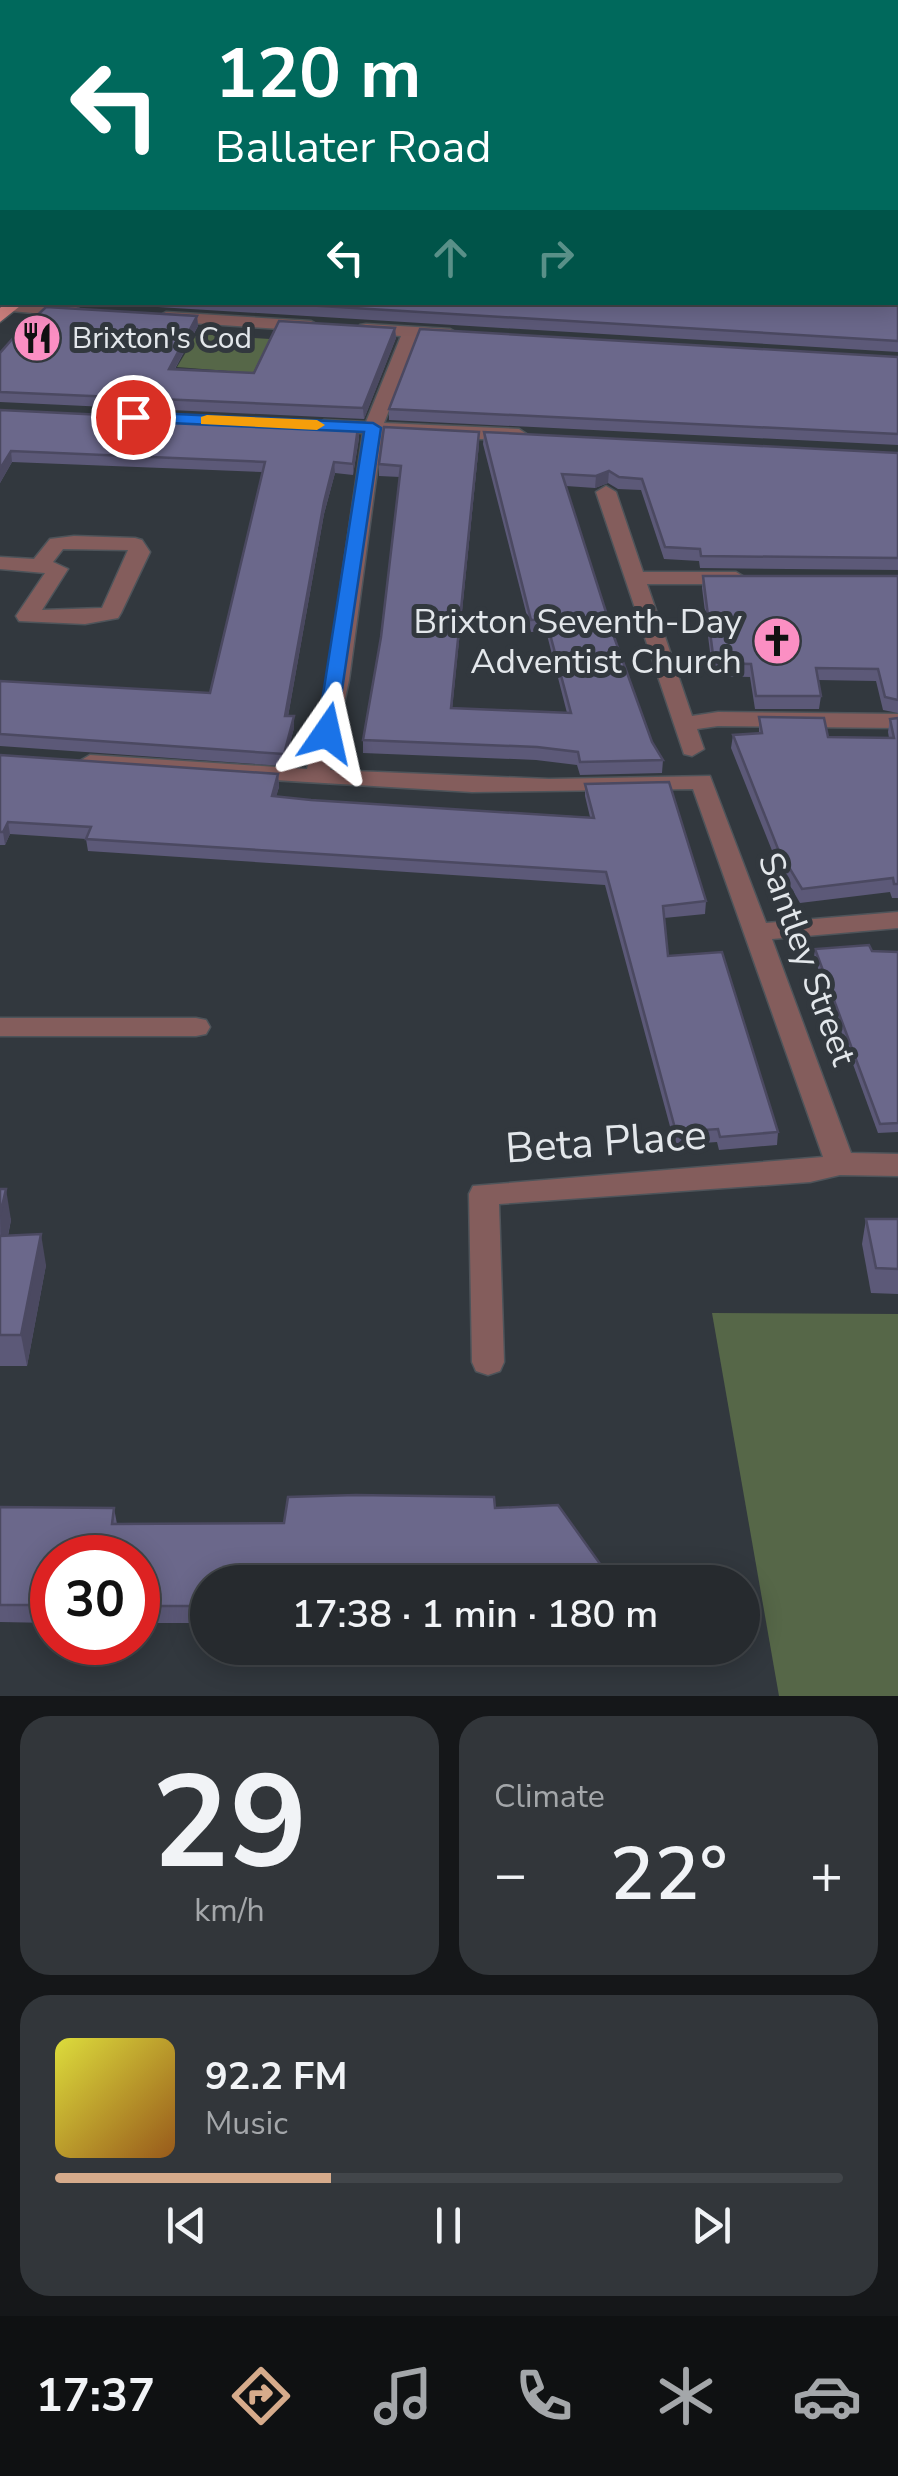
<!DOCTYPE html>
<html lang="en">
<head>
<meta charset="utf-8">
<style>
	:root { --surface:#262a2e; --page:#32363a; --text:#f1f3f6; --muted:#a4a7aa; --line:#42464a; --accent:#d6ab8b }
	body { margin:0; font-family:"Nunito Sans",sans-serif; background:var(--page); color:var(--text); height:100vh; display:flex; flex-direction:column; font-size:38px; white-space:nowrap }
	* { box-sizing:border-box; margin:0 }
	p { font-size:32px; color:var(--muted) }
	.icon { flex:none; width:55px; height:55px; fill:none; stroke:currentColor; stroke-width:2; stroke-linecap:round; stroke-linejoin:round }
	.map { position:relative; height:1696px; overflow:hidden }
	.sheet { display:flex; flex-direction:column; gap:20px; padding:20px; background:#151719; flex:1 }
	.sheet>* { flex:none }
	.hud { position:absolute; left:0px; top:0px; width:900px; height:305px; box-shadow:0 5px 25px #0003,0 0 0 2px var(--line); background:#00695c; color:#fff; overflow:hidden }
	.speed { position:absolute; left:30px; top:1535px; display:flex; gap:20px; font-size:50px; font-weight:700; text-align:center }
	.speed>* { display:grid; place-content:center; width:130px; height:130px; border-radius:50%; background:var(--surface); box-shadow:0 5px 25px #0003,0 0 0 2px var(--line); line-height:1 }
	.speed .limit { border:15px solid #d22; background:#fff; color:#111 }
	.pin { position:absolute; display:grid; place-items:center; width:85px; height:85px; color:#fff; margin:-42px; border:5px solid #fff; border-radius:50%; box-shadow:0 2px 10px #0007 }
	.me { position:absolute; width:110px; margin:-55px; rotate:11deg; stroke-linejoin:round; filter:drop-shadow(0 0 8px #0008) }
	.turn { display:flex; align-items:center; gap:35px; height:210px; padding:0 50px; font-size:45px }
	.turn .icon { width:130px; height:130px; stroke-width:2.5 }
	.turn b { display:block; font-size:70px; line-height:85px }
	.lanes { display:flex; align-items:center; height:95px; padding:0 50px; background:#0003; justify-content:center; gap:50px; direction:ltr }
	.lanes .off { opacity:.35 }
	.big { font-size:75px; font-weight:600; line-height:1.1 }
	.sheet .card { flex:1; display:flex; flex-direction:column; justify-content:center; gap:15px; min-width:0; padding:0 35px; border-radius:30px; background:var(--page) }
	.sheet .dial { align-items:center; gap:0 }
	.dial b { font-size:130px; line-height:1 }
	.song { display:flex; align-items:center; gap:30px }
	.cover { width:120px; height:120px; border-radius:15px; background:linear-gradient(135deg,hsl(60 70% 55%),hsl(30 70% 35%)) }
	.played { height:10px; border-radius:5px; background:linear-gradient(90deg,var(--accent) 35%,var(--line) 35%) }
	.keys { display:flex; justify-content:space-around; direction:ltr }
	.heat { display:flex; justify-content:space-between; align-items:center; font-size:55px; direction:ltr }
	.sheet .tiles { flex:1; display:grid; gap:20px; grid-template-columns:1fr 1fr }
	.card:last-child { grid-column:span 2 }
	.trip { position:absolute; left:190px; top:1565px; width:570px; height:100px; border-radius:50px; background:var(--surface); box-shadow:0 5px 25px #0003,0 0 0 2px var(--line); font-weight:600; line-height:100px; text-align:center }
	.tab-bar { display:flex; height:160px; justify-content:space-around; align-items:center; background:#0f1112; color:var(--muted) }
	.tab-bar .icon { width:70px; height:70px }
	.tab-bar .active { color:var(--accent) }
	.tab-bar b { font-size:45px; color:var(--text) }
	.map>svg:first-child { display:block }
	.green { fill:#566748 }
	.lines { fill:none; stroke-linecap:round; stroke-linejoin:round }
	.minor-casing { stroke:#4e545a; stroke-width:3 }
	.primary-casing { stroke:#4e545a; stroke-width:3 }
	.minor { fill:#845d5c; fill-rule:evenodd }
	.primary { fill:#ce807e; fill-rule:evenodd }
	.wall { fill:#5c5978 }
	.shaded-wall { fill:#4b4961 }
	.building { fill:#6b688b; stroke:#4b4961; stroke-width:2.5 }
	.route { fill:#1a73e8; stroke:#114b97; stroke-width:2.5 }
	.slow { fill:#f59e0b }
	.labels { text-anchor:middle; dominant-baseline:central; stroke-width:10; stroke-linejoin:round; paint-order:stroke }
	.far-poi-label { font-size:30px; fill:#e3e7eb; stroke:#32383e; text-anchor:start }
	.poi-label { font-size:35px; fill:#e3e7eb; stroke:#32383e; text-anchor:end }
	.street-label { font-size:35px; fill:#e3e7eb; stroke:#32383e }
	.near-street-label { font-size:42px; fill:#e3e7eb; stroke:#32383e }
</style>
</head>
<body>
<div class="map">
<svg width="898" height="1696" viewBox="0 0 898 1696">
	<rect width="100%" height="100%" fill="#32383e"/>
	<!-- green -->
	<g class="green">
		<path d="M197,334L270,339L253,373L177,367Z"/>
		<path d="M712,1313L898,1314V1696H779Z"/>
	</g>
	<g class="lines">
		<!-- minor casing -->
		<g class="minor-casing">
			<g id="minor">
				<path d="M5,302L76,307L84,312L76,317L11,311L5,310Z"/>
				<path d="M166,312L311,321L320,326L311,331L160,321L157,317Z"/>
				<path d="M366,324L450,329L459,334L450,339L418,337L384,423L519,429L528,435L519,441L382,434L349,680L330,770L549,779L710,776L766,923L898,912V928L772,939L851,1153L898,1154V1176L840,1175L810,1182L499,1204L504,1362L500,1371L488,1375L476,1371L472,1362L469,1194L473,1186L823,1157L693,789L472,792L90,769L78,762L90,755L307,769L327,680L363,433L324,432L315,426L324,420L366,422L401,336L360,333V325Z"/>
				<path d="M606,486L616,492L643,572H736L746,578L736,584H647L692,716L718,712L898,714V728L718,726L697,729L704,749L692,756L684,754L596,492Z"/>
				<path d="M74,536L135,538L142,540L150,552L121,613L118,618L85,624L19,621L16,616L45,573L0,569V557L34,559L50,539ZM63,549L128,550L102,608L42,610L68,569L53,562Z"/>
				<path d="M0,1018H196L206,1020L210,1027L206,1034L196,1036H0Z"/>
			</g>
		</g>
		<!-- primary casing -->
		<g class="primary-casing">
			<path id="primary" d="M6,302H25L0,322V308Z"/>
		</g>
		<!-- minor -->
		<use href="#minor" class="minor"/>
		<!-- primary -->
		<use href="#primary" class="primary"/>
	</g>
	<!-- wall -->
	<g class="wall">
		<path d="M0,0H633L630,2H2V54H0Z"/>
		<path d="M898,231V352L76,302H898Z"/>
		<path d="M197,316L198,326L175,369L254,373L395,328L396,338L364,419L0,402V353Z"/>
		<path d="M898,357V445L389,420V409Z"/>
		<path d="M0,410L358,427L359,438L353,475L335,473L324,514L288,716H294V728L284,766L0,746V681L210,693L262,472L12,462L0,483Z"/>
		<path d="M484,432L898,453V570L700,568L699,561L664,559L641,490L618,489L608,483L595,488L566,486L613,634L652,742L663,760L662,773L580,775L577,765L536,760L363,753V740L381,637L400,477L379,476V464L479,444L452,708L567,713L546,631L531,632L483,444Z"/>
		<path d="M703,576H898V713L883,710L876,681L818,680L821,696L819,709H755L750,677L713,676L702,588Z"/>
		<path d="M759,717L828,737L889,738L888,732L890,719L898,718V898H892L890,892L800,903L777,863L731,748L733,735L759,733Z"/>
		<path d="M0,755L278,774L279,787L276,796L311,800L590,817L585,796V784L706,901L705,914L664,918L668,956L778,1132L777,1145L719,1150L717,1142L675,1145L605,885L88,851L86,839L10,834L5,845H0Z"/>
		<path d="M815,949L898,952V1132L878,1133L814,957Z"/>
		<path d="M0,1189L11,1220L8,1236L46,1265L27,1366H0Z"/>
		<path d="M866,1219H898V1294L871,1293L862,1244Z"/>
		<path d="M356,1495L208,1582V1623H138V1558H52V1623L0,1622V1507L114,1508L117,1524L284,1523Z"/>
	</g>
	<!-- shaded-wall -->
	<g class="shaded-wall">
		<path d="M197,316L198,326L169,379V369Z"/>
		<path d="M395,328L396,338L364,419L363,408Z"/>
		<path d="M358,427L359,438L353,475V464Z"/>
		<path d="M479,432V444L451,721V708Z"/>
		<path d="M11,451L12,462L0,483V469Z"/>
		<path d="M334,462L335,473L324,514L286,728L285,716L324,502Z"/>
		<path d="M609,471L608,483L595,488L596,476Z"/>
		<path d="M294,716V728L284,766V754Z"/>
		<path d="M278,774L279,787L273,808L272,796Z"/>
		<path d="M8,822L10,834L5,845L3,832Z"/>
		<path d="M6,1189L11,1220L1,1267L0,1215Z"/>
		<path d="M41,1234L46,1265L27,1366L21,1335Z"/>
	</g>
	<!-- building -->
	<g class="building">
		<path d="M0,0H411L408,2H2V45H0Z"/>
		<path d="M434,0H625L623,2H439Z"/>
		<path d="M0,58H2V111L0,105Z"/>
		<path d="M2,118V182L0,180V119Z"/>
		<path d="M0,195L2,196V259H0Z"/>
		<path d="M898,231V341L255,302H898Z"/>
		<path d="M46,307L197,316L169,369L254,373L279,321L395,328L363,408L0,392V353L14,337Z"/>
		<path d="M420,329L898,357V434L389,409Z"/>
		<path d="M0,410L358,427L353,464L334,462L324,502L285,716H294L284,754L0,734V681L210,693L265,462L11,451L0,469Z"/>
		<path d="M384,427L479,432L451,708L571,713L546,619L531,620L484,432L898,453V558L701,556L700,549L665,547L642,479L619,477L609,471L596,476L562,474L613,634L652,742L663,760L580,762L578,752L537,747L363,740L381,637L401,466L379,464Z"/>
		<path d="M703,576H898V700L885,697L878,669L816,668L821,696H756L751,664L714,663Z"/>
		<path d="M759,717L824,718L828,737L894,738L890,719L898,718V884H894L893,878L802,889L778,849L733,735L762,733Z"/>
		<path d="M0,755L278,774L272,796L311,800L594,818L585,784L669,782L706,901L663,906L668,956L722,952L778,1132L720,1137L718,1129L676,1132L606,872L86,839L91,827L8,822L3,832H0Z"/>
		<path d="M869,945L872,951L898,952V1123L880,1124L815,949Z"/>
		<path d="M0,1189H6L0,1215Z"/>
		<path d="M866,1219H898V1269L876,1268Z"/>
		<path d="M41,1234L21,1335H0V1236Z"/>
		<path d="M356,1495L494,1497L495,1508L558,1505L603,1568L607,1582H208V1606H138V1558H52V1605H0V1507L114,1508L112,1524L284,1523L288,1497Z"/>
	</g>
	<!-- route -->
	<path class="route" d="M133,412L373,423L381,428L335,737L327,739L317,733L364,432L127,421V414Z"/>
	<!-- slow -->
	<path class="slow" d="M207,415L317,420L325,425L317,430L201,424V417Z"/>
	<!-- icons -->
	<defs>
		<g id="restaurant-disc" transform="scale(2.5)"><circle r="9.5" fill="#fb8fc3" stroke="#32383e"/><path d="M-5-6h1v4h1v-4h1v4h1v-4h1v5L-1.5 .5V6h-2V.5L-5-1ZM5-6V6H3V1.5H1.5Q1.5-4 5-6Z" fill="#111"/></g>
		<g id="church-disc" transform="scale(2.5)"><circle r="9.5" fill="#fb8fc3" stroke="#32383e"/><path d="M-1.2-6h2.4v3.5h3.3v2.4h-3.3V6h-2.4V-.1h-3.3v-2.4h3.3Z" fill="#111"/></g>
	</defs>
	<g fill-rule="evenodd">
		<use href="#restaurant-disc" x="37" y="338"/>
		<use href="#church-disc" x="777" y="641"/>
	</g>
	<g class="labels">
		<!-- far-poi labels -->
		<g class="far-poi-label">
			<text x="72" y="338">Brixton's Cod</text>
		</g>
		<!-- poi labels -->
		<g class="poi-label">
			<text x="742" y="621">Brixton Seventh-Day<tspan x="742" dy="40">Adventist Church</tspan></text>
		</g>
		<!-- street labels -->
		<g class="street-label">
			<text transform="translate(807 959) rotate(70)">Santley Street</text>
		</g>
		<!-- near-street labels -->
		<g class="near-street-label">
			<text transform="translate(606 1142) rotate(-4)">Beta Place</text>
		</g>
	</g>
</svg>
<div class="speed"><div class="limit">30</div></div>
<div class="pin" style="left:133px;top:417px;background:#d93025"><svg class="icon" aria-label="arrive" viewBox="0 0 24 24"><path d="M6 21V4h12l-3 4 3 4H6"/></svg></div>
<svg class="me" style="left:327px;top:733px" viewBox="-20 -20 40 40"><path d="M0-17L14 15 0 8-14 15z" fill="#1a73e8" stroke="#fff" stroke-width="4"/></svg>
<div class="trip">17:38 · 1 min · 180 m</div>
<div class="hud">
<div class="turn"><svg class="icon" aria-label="left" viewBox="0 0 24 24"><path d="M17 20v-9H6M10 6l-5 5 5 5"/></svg><div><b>120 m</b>Ballater Road</div></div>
<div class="lanes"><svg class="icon" aria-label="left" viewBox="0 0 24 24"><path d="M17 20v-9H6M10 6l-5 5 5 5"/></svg><svg class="icon off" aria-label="ahead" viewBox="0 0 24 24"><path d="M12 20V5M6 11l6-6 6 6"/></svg><svg class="icon off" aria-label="right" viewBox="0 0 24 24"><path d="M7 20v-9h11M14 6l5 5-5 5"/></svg></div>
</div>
</div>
<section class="sheet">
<div class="tiles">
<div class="card dial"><b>29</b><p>km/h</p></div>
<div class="card"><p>Climate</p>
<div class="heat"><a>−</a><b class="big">22°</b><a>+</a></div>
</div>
<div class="card">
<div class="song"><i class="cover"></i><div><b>92.2 FM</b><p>Music</p></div></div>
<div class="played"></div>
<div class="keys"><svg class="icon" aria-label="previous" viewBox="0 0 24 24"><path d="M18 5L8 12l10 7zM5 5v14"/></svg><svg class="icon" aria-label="pause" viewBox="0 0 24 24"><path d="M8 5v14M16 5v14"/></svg><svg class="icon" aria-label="next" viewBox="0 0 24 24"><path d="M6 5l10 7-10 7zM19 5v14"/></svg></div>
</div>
</div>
</section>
<nav class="tab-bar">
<b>17:37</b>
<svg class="icon active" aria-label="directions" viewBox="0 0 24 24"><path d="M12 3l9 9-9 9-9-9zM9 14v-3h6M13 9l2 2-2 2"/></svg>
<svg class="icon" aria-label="music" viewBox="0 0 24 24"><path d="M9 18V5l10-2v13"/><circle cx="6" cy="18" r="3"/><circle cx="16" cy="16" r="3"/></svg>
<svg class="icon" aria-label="phone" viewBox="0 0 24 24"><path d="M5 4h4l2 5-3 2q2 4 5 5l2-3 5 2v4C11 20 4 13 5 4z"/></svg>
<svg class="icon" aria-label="climate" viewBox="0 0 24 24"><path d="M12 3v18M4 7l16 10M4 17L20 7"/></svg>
<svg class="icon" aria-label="car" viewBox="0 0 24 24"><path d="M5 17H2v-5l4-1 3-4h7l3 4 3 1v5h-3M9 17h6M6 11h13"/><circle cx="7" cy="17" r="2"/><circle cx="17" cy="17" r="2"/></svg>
</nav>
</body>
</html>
